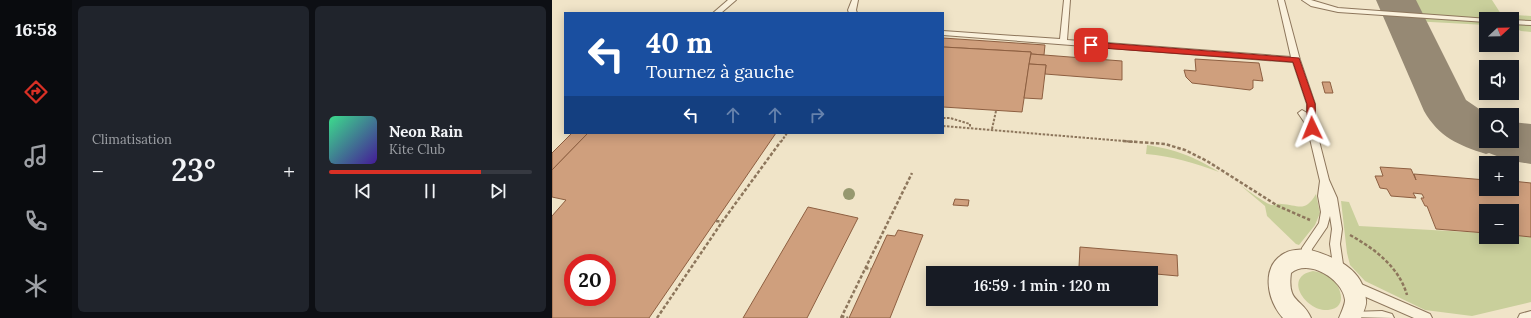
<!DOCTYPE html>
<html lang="fr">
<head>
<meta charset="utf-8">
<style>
	:root { --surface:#171b24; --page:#20242c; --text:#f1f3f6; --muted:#9ea1a6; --line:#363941; --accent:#d93025 }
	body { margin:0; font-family:Lora,serif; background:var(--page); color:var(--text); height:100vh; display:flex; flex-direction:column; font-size:15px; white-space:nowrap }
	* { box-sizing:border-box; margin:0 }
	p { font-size:13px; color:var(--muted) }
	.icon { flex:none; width:22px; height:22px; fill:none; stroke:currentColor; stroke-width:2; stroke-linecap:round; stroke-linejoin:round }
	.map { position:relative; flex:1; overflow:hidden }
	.drawer { display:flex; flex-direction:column; gap:6px; padding:6px; background:#0d0f14; width:480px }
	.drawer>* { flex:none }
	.hud { position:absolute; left:12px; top:12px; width:380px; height:122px; border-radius:0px; box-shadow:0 2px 10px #0003; background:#1a4fa0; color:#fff; overflow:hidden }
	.needle { width:26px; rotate:68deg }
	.fabs { position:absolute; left:927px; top:12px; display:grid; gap:8px }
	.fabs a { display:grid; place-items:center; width:40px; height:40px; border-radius:0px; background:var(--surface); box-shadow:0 2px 10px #0003; font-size:20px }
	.speed { position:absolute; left:12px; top:254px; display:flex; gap:8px; font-size:20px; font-weight:700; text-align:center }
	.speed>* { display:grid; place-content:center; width:52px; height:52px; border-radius:50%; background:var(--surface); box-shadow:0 2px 10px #0003; line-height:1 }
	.speed .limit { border:6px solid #d22; background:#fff; color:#111 }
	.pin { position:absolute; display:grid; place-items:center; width:34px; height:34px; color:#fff; margin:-17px; border-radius:8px; box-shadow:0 2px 6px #0006 }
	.me { position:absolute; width:44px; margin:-22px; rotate:358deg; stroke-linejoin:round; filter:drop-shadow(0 0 3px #0008) }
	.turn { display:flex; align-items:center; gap:14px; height:84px; padding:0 16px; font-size:18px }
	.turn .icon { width:52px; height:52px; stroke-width:2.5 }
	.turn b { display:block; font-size:28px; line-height:34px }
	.lanes { display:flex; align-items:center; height:38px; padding:0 16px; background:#0003; justify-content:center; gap:20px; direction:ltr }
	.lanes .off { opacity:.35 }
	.big { font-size:30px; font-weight:600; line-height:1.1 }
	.drawer .tile { flex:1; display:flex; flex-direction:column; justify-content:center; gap:6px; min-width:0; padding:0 14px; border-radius:6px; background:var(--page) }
	.song { display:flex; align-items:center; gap:12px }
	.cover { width:48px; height:48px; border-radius:6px; background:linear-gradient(135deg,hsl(150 70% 55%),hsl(260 70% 35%)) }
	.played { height:4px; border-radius:2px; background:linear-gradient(90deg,var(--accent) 75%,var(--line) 75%) }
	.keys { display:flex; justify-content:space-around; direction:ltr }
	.heat { display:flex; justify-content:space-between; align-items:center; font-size:22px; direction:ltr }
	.drawer .tiles { flex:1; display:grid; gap:6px; grid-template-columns:repeat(2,1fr) }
	.trip { position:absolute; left:374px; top:266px; width:232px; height:40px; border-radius:0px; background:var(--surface); box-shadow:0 2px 10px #0003; font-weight:600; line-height:40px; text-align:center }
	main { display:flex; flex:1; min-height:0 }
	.tabs { display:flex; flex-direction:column; width:72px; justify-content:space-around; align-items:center; background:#090b0e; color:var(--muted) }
	.tabs .icon { width:28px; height:28px }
	.tabs .active { color:var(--accent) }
	.tabs b { font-size:18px; color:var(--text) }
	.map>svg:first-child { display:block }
	.green { fill:#c9cf9b }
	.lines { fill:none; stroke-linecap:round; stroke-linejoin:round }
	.taxiway { fill:#968974; fill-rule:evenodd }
	.building { fill:#cf9f7d; stroke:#8d5f41; fill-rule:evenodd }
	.lane-casing { stroke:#8d765c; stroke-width:2 }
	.street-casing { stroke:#8d765c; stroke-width:2 }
	.path-far1 { stroke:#8d765c; stroke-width:2; stroke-dasharray:2.5 1.5; stroke-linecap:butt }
	.path { stroke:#8d765c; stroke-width:2.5; stroke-dasharray:3.5 2; stroke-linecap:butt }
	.lane { fill:#faf1dc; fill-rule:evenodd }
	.street { fill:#faf1dc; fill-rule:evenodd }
	.tree { fill:#96986f }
	.route { fill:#d93025; stroke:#8d1f18 }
</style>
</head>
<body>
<main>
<nav class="tabs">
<b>16:58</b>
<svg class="icon active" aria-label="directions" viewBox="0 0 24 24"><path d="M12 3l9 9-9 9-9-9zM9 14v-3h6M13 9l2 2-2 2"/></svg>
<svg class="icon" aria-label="music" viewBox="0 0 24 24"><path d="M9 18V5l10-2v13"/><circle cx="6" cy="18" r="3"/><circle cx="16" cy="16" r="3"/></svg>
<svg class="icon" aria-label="phone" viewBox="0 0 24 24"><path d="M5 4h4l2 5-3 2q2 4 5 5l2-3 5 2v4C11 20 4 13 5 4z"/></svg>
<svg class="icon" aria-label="climate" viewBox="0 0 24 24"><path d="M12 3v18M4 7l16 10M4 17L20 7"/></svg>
</nav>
<section class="drawer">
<div class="tiles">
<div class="tile"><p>Climatisation</p>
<div class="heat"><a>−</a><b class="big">23°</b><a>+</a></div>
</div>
<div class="tile">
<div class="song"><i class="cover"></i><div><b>Neon Rain</b><p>Kite Club</p></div></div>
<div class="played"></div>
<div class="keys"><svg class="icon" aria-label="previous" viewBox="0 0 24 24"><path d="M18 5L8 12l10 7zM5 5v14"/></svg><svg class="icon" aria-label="pause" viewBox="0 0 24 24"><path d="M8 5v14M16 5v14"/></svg><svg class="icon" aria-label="next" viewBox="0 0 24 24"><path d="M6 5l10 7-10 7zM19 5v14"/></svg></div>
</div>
</div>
</section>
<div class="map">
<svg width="979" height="318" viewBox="0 0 979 318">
	<rect width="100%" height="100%" fill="#f0e4c8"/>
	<!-- green -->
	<g class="green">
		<path d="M852,0H940L949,14L979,16V32L969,31L960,27V19H934V25L860,21Z"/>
		<path d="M595,145C625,150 641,156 667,172C643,163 620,156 594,154Z"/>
		<path d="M688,185C694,189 714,204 720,205C723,205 726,203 729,204C747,205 753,213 764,194L768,213L763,225L747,245L744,244L715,216L713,206Z"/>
		<path d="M789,201L797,202L807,226L934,233V237H960V235L979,237V302L920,316L873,310L813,281L798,265L795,253Z"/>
		<path d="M761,271C766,272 771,273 776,275C788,283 798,308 776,310C754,312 730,277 761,271Z"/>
	</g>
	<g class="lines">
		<!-- taxiway -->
		<path class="taxiway" d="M824,0H864L914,100L936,115H934V141H960V122L979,124V164L955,160L937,153L934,154C906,145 887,137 872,111Z"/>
	</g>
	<!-- building -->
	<g class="building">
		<path d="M391,38L493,45L492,55L479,54V52L391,47Z"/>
		<path d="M391,47L479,52L470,112L391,107Z"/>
		<path d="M479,54L570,61V80L493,74L494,65L477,64Z"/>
		<path d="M643,59L707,63L711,81L701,80V88L698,90L640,83L634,77L632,70L644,71Z"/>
		<path d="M477,64L494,65L490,99L472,98Z"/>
		<path d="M770,82H778L781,93H773Z"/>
		<path d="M20,133H36L0,170V153Z"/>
		<path d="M36,133H224L97,318H0V216L14,200L0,197V170ZM21,263H55V297H21Z"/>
		<path d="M828,167L859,169L864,180L862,174L934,180V189H960V181L979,183V237L960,235V211H934V233L884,229L875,206H873L869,198H872L870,194L861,193L864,198L839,196L835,189L828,188L823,176H831Z"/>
		<path d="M403,199L417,200L416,206L401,205Z"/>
		<path d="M256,207L306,218L255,318H191Z"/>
		<path d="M346,230L371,235L338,318H297L335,235L343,236Z"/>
		<path d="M528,247L625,255L626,276L527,267Z"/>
	</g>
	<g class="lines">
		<!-- lane casing -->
		<g class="lane-casing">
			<g id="lane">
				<path d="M176,0H184L169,13H161Z"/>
				<path d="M300,0H306L304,10L305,13H297L296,10Z"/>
				<path d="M512,0H518L515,40L739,57L726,0H732L748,60L763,104V125L777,180L785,198L790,229L788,244L792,271L791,274L787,276L783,274L782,271L778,244L780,229L778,216L775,227L760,249L758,261L754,263L750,261L749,258L750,248L767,223L769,212L766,196L768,181L755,126L746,113L750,110L755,113V104L741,62L391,35V31L508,39Z"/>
				<path d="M750,0H759L786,8L937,19H934V22L786,12L759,6Z"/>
				<path d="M960,20L979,21V25L960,24Z"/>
				<path d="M802,281L878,314L880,318H862L798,290L797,286L798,282Z"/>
				<path d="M830,311L840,314L842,318L794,317L795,313L799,312Z"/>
				<path d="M979,311V318H966L968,314Z"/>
			</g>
		</g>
		<!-- street casing -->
		<g class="street-casing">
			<path id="street" d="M755,249C781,256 812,268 814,300C815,305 811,313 809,318H787C789,313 793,305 793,300C791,279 756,258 739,273C735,304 750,297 759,318H731C715,300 708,266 733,253C740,249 748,250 755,249Z"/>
		</g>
		<!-- path-far1 -->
		<g class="path-far1">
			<path d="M391,118H398L418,124V128"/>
			<path d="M391,126L584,142"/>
			<path d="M440,129L444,111"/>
			<path d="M229,142L235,133"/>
		</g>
		<!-- path -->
		<g class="path">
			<path d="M571,141L613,144L633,150L655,161L726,206L758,220"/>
			<path d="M164,221L170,222"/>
			<path d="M798,235C823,249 847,267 855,295"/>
			<path d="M313,268L319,269"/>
			<path d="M289,316L296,318"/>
			<path d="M105,318L170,222L229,141"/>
			<path d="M289,318L360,173"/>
		</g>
		<!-- lane -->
		<use href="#lane" class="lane"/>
		<!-- street -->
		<use href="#street" class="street"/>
	</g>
	<!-- trees -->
	<circle class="tree" cx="297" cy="194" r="6"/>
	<!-- route -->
	<path class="route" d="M539,42L747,58L763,104L764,128L760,131L755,128V104L741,62L536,47V43Z"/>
</svg>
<div class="fabs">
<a><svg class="needle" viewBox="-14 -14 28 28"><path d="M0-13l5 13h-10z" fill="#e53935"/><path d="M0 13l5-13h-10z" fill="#9ea1a6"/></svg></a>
<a><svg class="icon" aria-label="sound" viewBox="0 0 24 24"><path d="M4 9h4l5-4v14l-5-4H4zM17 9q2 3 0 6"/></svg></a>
<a><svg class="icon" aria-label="search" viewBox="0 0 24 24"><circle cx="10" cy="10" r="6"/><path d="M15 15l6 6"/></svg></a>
<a>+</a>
<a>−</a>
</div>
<div class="speed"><div class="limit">20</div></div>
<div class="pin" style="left:539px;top:45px;background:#d93025"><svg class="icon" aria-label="arrive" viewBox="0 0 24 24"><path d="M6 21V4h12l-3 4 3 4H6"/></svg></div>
<svg class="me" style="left:760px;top:128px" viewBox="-20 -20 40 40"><path d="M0-17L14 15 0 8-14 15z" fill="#d93025" stroke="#fff" stroke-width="4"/></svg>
<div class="trip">16:59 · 1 min · 120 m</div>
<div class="hud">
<div class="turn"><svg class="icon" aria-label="left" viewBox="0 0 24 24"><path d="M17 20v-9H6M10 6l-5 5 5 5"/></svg><div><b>40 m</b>Tournez à gauche</div></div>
<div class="lanes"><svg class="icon" aria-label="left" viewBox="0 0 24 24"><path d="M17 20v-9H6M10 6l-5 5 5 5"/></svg><svg class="icon off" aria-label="ahead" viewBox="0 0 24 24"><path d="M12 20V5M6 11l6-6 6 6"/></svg><svg class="icon off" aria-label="ahead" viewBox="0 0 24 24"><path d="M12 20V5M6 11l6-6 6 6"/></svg><svg class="icon off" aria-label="right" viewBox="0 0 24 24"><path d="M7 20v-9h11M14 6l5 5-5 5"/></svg></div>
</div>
</div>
</main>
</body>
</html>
